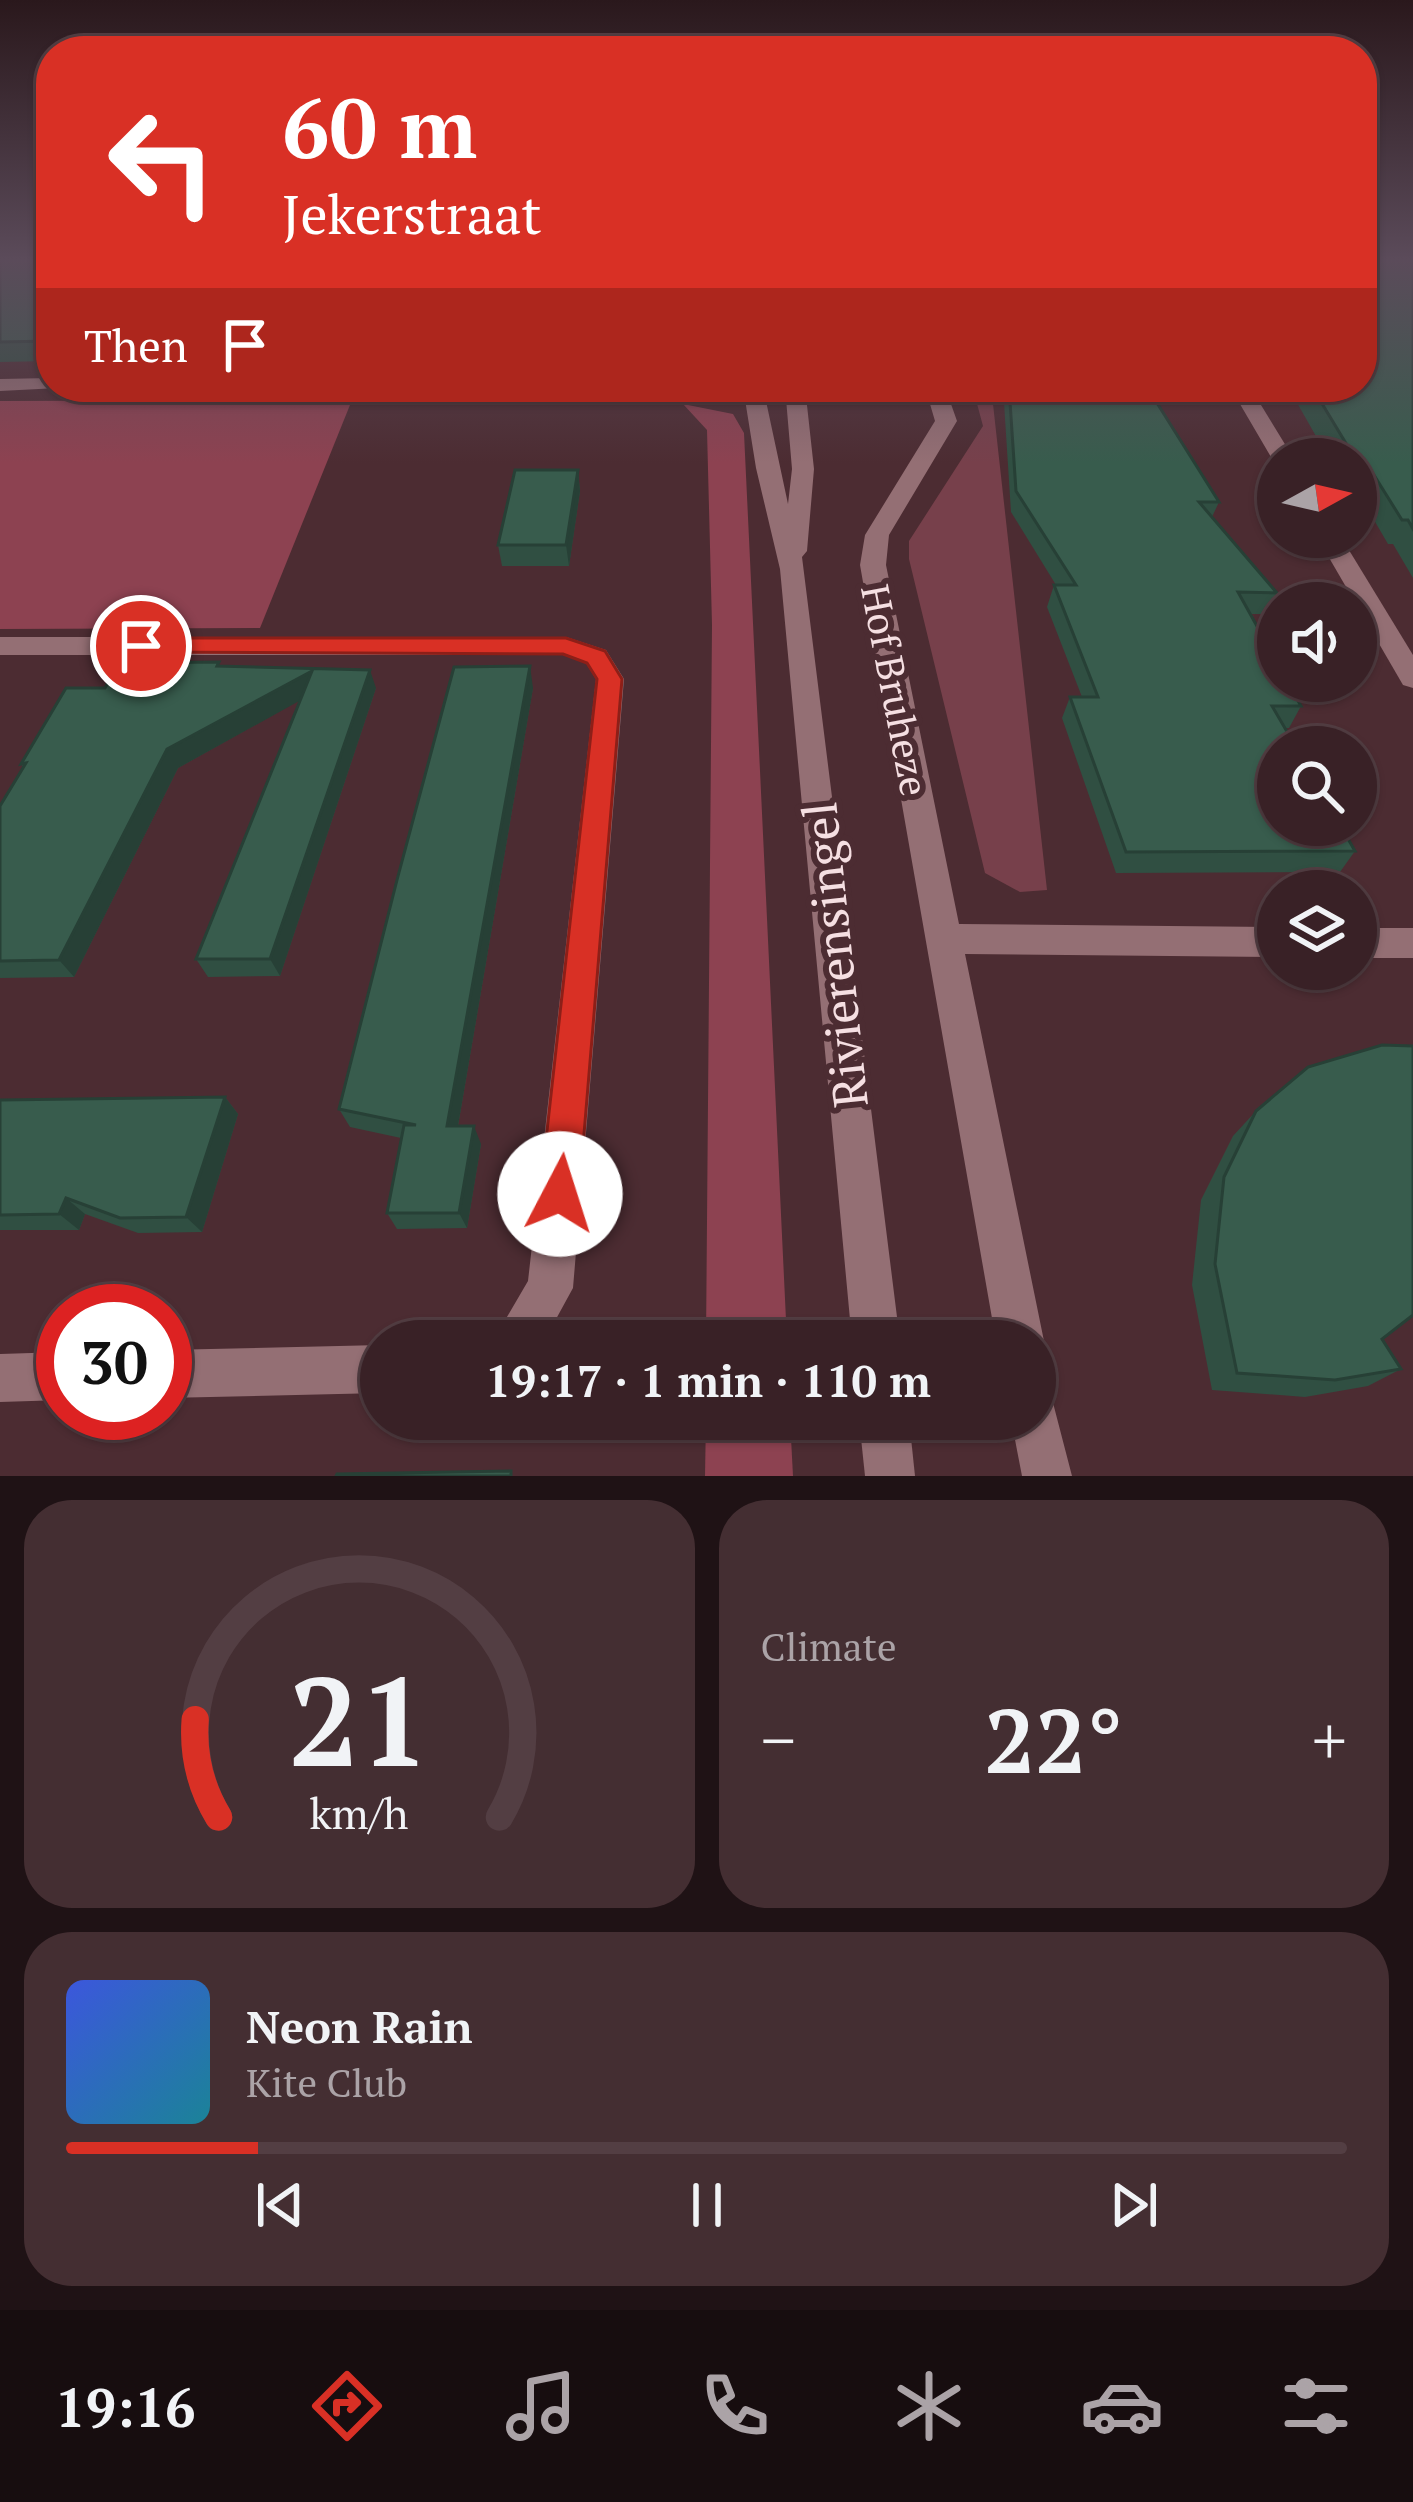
<!DOCTYPE html>
<html lang="en">
<head>
<meta charset="utf-8">
<style>
	:root { --surface:#392126; --page:#442e32; --text:#f1f3f6; --muted:#aba3a7; --line:#533e43; --accent:#d93025 }
	body { margin:0; font-family:"PT Serif",serif; background:var(--page); color:var(--text); height:100vh; display:flex; flex-direction:column; font-size:45px; white-space:nowrap }
	* { box-sizing:border-box; margin:0 }
	p { font-size:39px; color:var(--muted) }
	.icon { flex:none; width:66px; height:66px; fill:none; stroke:currentColor; stroke-width:2; stroke-linecap:round; stroke-linejoin:round }
	.map { position:relative; height:1476px; overflow:hidden }
	.sheet { display:flex; flex-direction:column; gap:24px; padding:24px; background:#1f1215; flex:1 }
	.sheet>* { flex:none }
	.banner { position:absolute; left:36px; top:36px; width:1341px; height:366px; border-radius:48px; box-shadow:0 3px 9px #0004,0 0 0 3px var(--line); background:#d93025; color:#fff; overflow:hidden }
	.needle { width:78px; rotate:82deg }
	.controls { position:absolute; left:1257px; top:438px; display:grid; gap:24px }
	.controls a { display:grid; place-items:center; width:120px; height:120px; border-radius:50%; background:var(--surface); box-shadow:0 3px 9px #0004,0 0 0 3px var(--line); font-size:60px }
	.speed { position:absolute; left:36px; top:1284px; display:flex; gap:24px; font-size:60px; font-weight:700; text-align:center }
	.speed>* { display:grid; place-content:center; width:156px; height:156px; border-radius:50%; background:var(--surface); box-shadow:0 3px 9px #0004,0 0 0 3px var(--line); line-height:1 }
	.speed .limit { border:18px solid #d22; background:#fff; color:#111 }
	.pin { position:absolute; display:grid; place-items:center; width:102px; height:102px; color:#fff; margin:-51px; border:6px solid #fff; border-radius:50%; box-shadow:0 3px 12px #0007 }
	.me { position:absolute; width:132px; margin:-66px; rotate:5deg; stroke-linejoin:round; filter:drop-shadow(0 0 9px #0008) }
	.turn { display:flex; align-items:center; gap:42px; height:252px; padding:0 48px; font-size:54px }
	.turn .icon { width:156px; height:156px; stroke-width:2.5 }
	.turn b { display:block; font-size:84px; line-height:102px }
	.then { display:flex; align-items:center; height:114px; padding:0 48px; background:#0003; gap:24px; font-size:45px }
	.big { font-size:90px; font-weight:700; line-height:1.1 }
	.sheet .widget { flex:1; display:flex; flex-direction:column; justify-content:center; gap:18px; min-width:0; padding:0 42px; border-radius:48px; background:var(--page) }
	.sheet .dial { align-items:center; gap:0 }
	.dial svg { height:312px; overflow:visible; fill:none; stroke:var(--line); stroke-width:7; stroke-linecap:round; text-anchor:middle }
	.dial text { fill:var(--text); stroke:none }
	.song { display:flex; align-items:center; gap:36px }
	.cover { width:144px; height:144px; border-radius:18px; background:linear-gradient(135deg,hsl(230 70% 55%),hsl(190 70% 35%)) }
	.played { height:12px; border-radius:6px; background:linear-gradient(90deg,var(--accent) 15%,var(--line) 15%) }
	.keys { display:flex; justify-content:space-around; direction:ltr }
	.heat { display:flex; justify-content:space-between; align-items:center; font-size:66px; direction:ltr }
	.sheet .tiles { flex:1; display:grid; gap:24px; grid-template-columns:1fr 1fr }
	.widget:last-child { grid-column:span 2 }
	.trip { position:absolute; left:360px; top:1320px; width:696px; height:120px; border-radius:60px; background:var(--surface); box-shadow:0 3px 9px #0004,0 0 0 3px var(--line); font-weight:700; line-height:120px; text-align:center }
	.tab-bar { display:flex; height:192px; justify-content:space-around; align-items:center; background:#170d0f; color:var(--muted) }
	.tab-bar .icon { width:84px; height:84px }
	.tab-bar .on { color:var(--accent) }
	.tab-bar b { font-size:54px; color:var(--text) }
	.map>svg:first-child { display:block }
	.green { fill:#77404b }
	.forest { fill:#8d4251 }
	.lines { fill:none; stroke-linecap:round; stroke-linejoin:round }
	.minor { fill:#946f74; fill-rule:evenodd }
	.tertiary { fill:#946f74; fill-rule:evenodd }
	.wall { fill:#304f42 }
	.shaded-wall { fill:#274036 }
	.building { fill:#385c4d; stroke:#274036; stroke-width:3 }
	.route { fill:#d93025; stroke:#8d1f18; stroke-width:3 }
	.labels { text-anchor:middle; dominant-baseline:central; stroke-width:12; stroke-linejoin:round; paint-order:stroke }
	.street-label { font-size:39px; fill:#f5dfe2; stroke:#4c2c32 }
	.near-street-label { font-size:48px; fill:#f5dfe2; stroke:#4c2c32 }
</style>
</head>
<body>
<div class="map">
<svg width="1413" height="1476" viewBox="0 0 1413 1476">
	<rect width="100%" height="100%" fill="#4c2c32"/>
	<!-- green -->
	<path class="green" d="M976,400L993,404L1047,890L1020,892L985,873L909,559V541L983,426Z"/>
	<!-- forest -->
	<g class="forest">
		<path d="M352,400L260,628L0,629V401Z"/>
		<path d="M683,404L733,414L744,433L787,1341H706L712,625L707,430Z"/>
		<path d="M706,1419H790L793,1476H705Z"/>
	</g>
	<g class="lines">
		<!-- minor -->
		<g class="minor">
			<path d="M51,378V387L58,388L0,391V379Z"/>
			<path d="M925,387H945L957,421L889,535L886,565L959,924L1278,927V957L965,954L1044,1341L1035,1358V1341H996L860,565L865,535L935,421Z"/>
			<path d="M1230,387H1250L1294,459H1278L1275,464Z"/>
			<path d="M1317,537H1341L1413,655V688L1403,685Z"/>
			<path d="M0,637H566L606,650L624,679L573,1288L544,1341H493L528,1281L596,679L586,663L563,655H0Z"/>
			<rect x="1356" y="928" width="57" height="30"/>
			<path d="M381,1345V1393L165,1398V1350Z"/>
			<path d="M63,1352V1400L0,1402V1354Z"/>
			<path d="M1035,1391L1052,1399L1072,1476H1022L1011,1419H1035Z"/>
		</g>
		<!-- tertiary -->
		<g class="tertiary">
			<path d="M743,387H763L788,504L792,469L785,387H805L814,469L807,551L802,557L900,1341H852L780,569L756,468Z"/>
			<path d="M859,1419H909L915,1476H865Z"/>
		</g>
	</g>
	<!-- wall -->
	<g class="wall">
		<path d="M0,257H51V361L0,362Z"/>
		<path d="M1413,257V578L1393,544H1388L1356,489V459H1329L1288,387H1362Z"/>
		<path d="M1003,387H1147L1219,502L1212,517L1277,593L1266,614H1250L1301,706L1289,728H1285L1355,851L1340,872L1116,873L1062,718L1070,697H1082L1047,607L1054,585H1056L1011,512Z"/>
		<path d="M578,470L580,491L569,566H502L498,545Z"/>
		<path d="M221,666L376,688L280,976L208,977L196,959L300,700L178,768L74,977L0,978V806L24,768L21,764L105,688Z"/>
		<path d="M533,688L458,1126L481,1144L467,1228L397,1229L387,1213L401,1138L350,1127L339,1109Z"/>
		<path d="M225,1097L238,1114L202,1232L138,1233L85,1214L79,1230H0V1100Z"/>
		<path d="M1256,1111L1382,1339L1401,1369L1368,1386L1305,1397L1212,1390L1192,1285L1201,1200L1233,1136Z"/>
	</g>
	<!-- shaded-wall -->
	<g class="shaded-wall">
		<path d="M578,470L580,491L569,566L566,545Z"/>
		<path d="M530,666L533,688L455,1143L447,1126Z"/>
		<path d="M370,670L376,688L280,976L270,959Z"/>
		<path d="M312,671L319,690L178,768L74,977L59,960L167,749Z"/>
		<path d="M225,1097L238,1114L202,1232L186,1217Z"/>
		<path d="M474,1126L481,1144L467,1228L459,1213Z"/>
		<path d="M66,1198L85,1214L79,1230L59,1214Z"/>
	</g>
	<!-- building -->
	<g class="building">
		<path d="M0,257H51V341L0,342Z"/>
		<path d="M1362,257H1413V529L1408,520H1402L1367,464L1347,445L1312,387H1362Z"/>
		<path d="M1009,387H1147L1219,502H1199L1277,593L1238,592L1278,664V681H1287L1301,706H1272L1296,747H1278V825H1340L1355,851L1126,852L1070,697H1098L1054,585H1076L1016,491Z"/>
		<path d="M515,470H578L566,545H498Z"/>
		<path d="M219,662L217,666L370,670L270,959H196L312,671L167,749L59,960L0,961V806L26,763L21,764L66,688H105L119,663Z"/>
		<path d="M530,666L447,1126H474L459,1213H387L404,1125H416L339,1109L397,880L454,667Z"/>
		<path d="M1382,1045L1413,1046V1315L1382,1339L1401,1369L1335,1380L1237,1373L1215,1264L1224,1177L1256,1111L1308,1067Z"/>
		<path d="M225,1097L186,1217L120,1218L66,1198L59,1214L0,1215V1100Z"/>
		<path d="M511,1471V1476H336L337,1474Z"/>
	</g>
	<!-- sky -->
	<linearGradient id="sky" x2="0" y2="1"><stop stop-color="#2a181c"/><stop offset="0.56" stop-color="#5b4b5a"/><stop offset="1" stop-color="#5b4b5a" stop-opacity="0"/></linearGradient>
	<rect width="1413" height="463" fill="url(#sky)"/>
	<!-- route -->
	<path class="route" d="M141,638H566L605,651L622,679L579,1194L573,1208L560,1214L546,1208L540,1194L597,679L587,663L563,654L132,652L129,646Z"/>
	<g class="labels">
		<!-- street labels -->
		<g class="street-label">
			<text transform="translate(896 690) rotate(79)">Hof Bruheze</text>
		</g>
		<!-- near-street labels -->
		<g class="near-street-label">
			<text transform="translate(834 955) rotate(-96)">Rivierensingel</text>
		</g>
	</g>
</svg>
<div class="controls">
<a><svg class="needle" viewBox="-14 -14 28 28"><path d="M0-13l5 13h-10z" fill="#e53935"/><path d="M0 13l5-13h-10z" fill="#aba3a7"/></svg></a>
<a><svg class="icon" aria-label="sound" viewBox="0 0 24 24"><path d="M4 9h4l5-4v14l-5-4H4zM17 9q2 3 0 6"/></svg></a>
<a><svg class="icon" aria-label="search" viewBox="0 0 24 24"><circle cx="10" cy="10" r="6"/><path d="M15 15l6 6"/></svg></a>
<a><svg class="icon" aria-label="layers" viewBox="0 0 24 24"><path d="M12 4l9 5-9 5-9-5zM3 14l9 5 9-5"/></svg></a>
</div>
<div class="speed"><div class="limit">30</div></div>
<div class="pin" style="left:141px;top:646px;background:#d93025"><svg class="icon" aria-label="arrive" viewBox="0 0 24 24"><path d="M6 21V4h12l-3 4 3 4H6"/></svg></div>
<svg class="me" style="left:560px;top:1194px" viewBox="-20 -20 40 40"><circle r="19" fill="#fff"/><path d="M0-13L10 11 0 6-10 11z" fill="#d93025"/></svg>
<div class="trip">19:17 · 1 min · 110 m</div>
<div class="banner">
<div class="turn"><svg class="icon" aria-label="left" viewBox="0 0 24 24"><path d="M17 20v-9H6M10 6l-5 5 5 5"/></svg><div><b>60 m</b>Jekerstraat</div></div>
<div class="then">Then<svg class="icon" aria-label="arrive" viewBox="0 0 24 24"><path d="M6 21V4h12l-3 4 3 4H6"/></svg></div>
</div>
</div>
<section class="sheet">
<div class="tiles">
<div class="widget dial"><svg viewBox="0 0 100 80">
<path d="M14 69A42 42 0 1 1 86 69"/>
<path d="M14 69A42 42 0 0 1 8 44" stroke="#d93025"/>
<text x="50" y="56" font-size="32" font-weight="700">21</text>
<text x="50" y="72" font-size="11">km/h</text>
</svg></div>
<div class="widget"><p>Climate</p>
<div class="heat"><a>−</a><b class="big">22°</b><a>+</a></div>
</div>
<div class="widget">
<div class="song"><i class="cover"></i><div><b>Neon Rain</b><p>Kite Club</p></div></div>
<div class="played"></div>
<div class="keys"><svg class="icon" aria-label="previous" viewBox="0 0 24 24"><path d="M18 5L8 12l10 7zM5 5v14"/></svg><svg class="icon" aria-label="pause" viewBox="0 0 24 24"><path d="M8 5v14M16 5v14"/></svg><svg class="icon" aria-label="next" viewBox="0 0 24 24"><path d="M6 5l10 7-10 7zM19 5v14"/></svg></div>
</div>
</div>
</section>
<nav class="tab-bar">
<b>19:16</b>
<svg class="icon on" aria-label="directions" viewBox="0 0 24 24"><path d="M12 3l9 9-9 9-9-9zM9 14v-3h6M13 9l2 2-2 2"/></svg>
<svg class="icon" aria-label="music" viewBox="0 0 24 24"><path d="M9 18V5l10-2v13"/><circle cx="6" cy="18" r="3"/><circle cx="16" cy="16" r="3"/></svg>
<svg class="icon" aria-label="phone" viewBox="0 0 24 24"><path d="M5 4h4l2 5-3 2q2 4 5 5l2-3 5 2v4C11 20 4 13 5 4z"/></svg>
<svg class="icon" aria-label="climate" viewBox="0 0 24 24"><path d="M12 3v18M4 7l16 10M4 17L20 7"/></svg>
<svg class="icon" aria-label="car" viewBox="0 0 24 24"><path d="M5 17H2v-5l4-1 3-4h7l3 4 3 1v5h-3M9 17h6M6 11h13"/><circle cx="7" cy="17" r="2"/><circle cx="17" cy="17" r="2"/></svg>
<svg class="icon" aria-label="filters" viewBox="0 0 24 24"><path d="M4 7h16M4 17h16"/><circle cx="9" cy="7" r="2"/><circle cx="15" cy="17" r="2"/></svg>
</nav>
</body>
</html>
